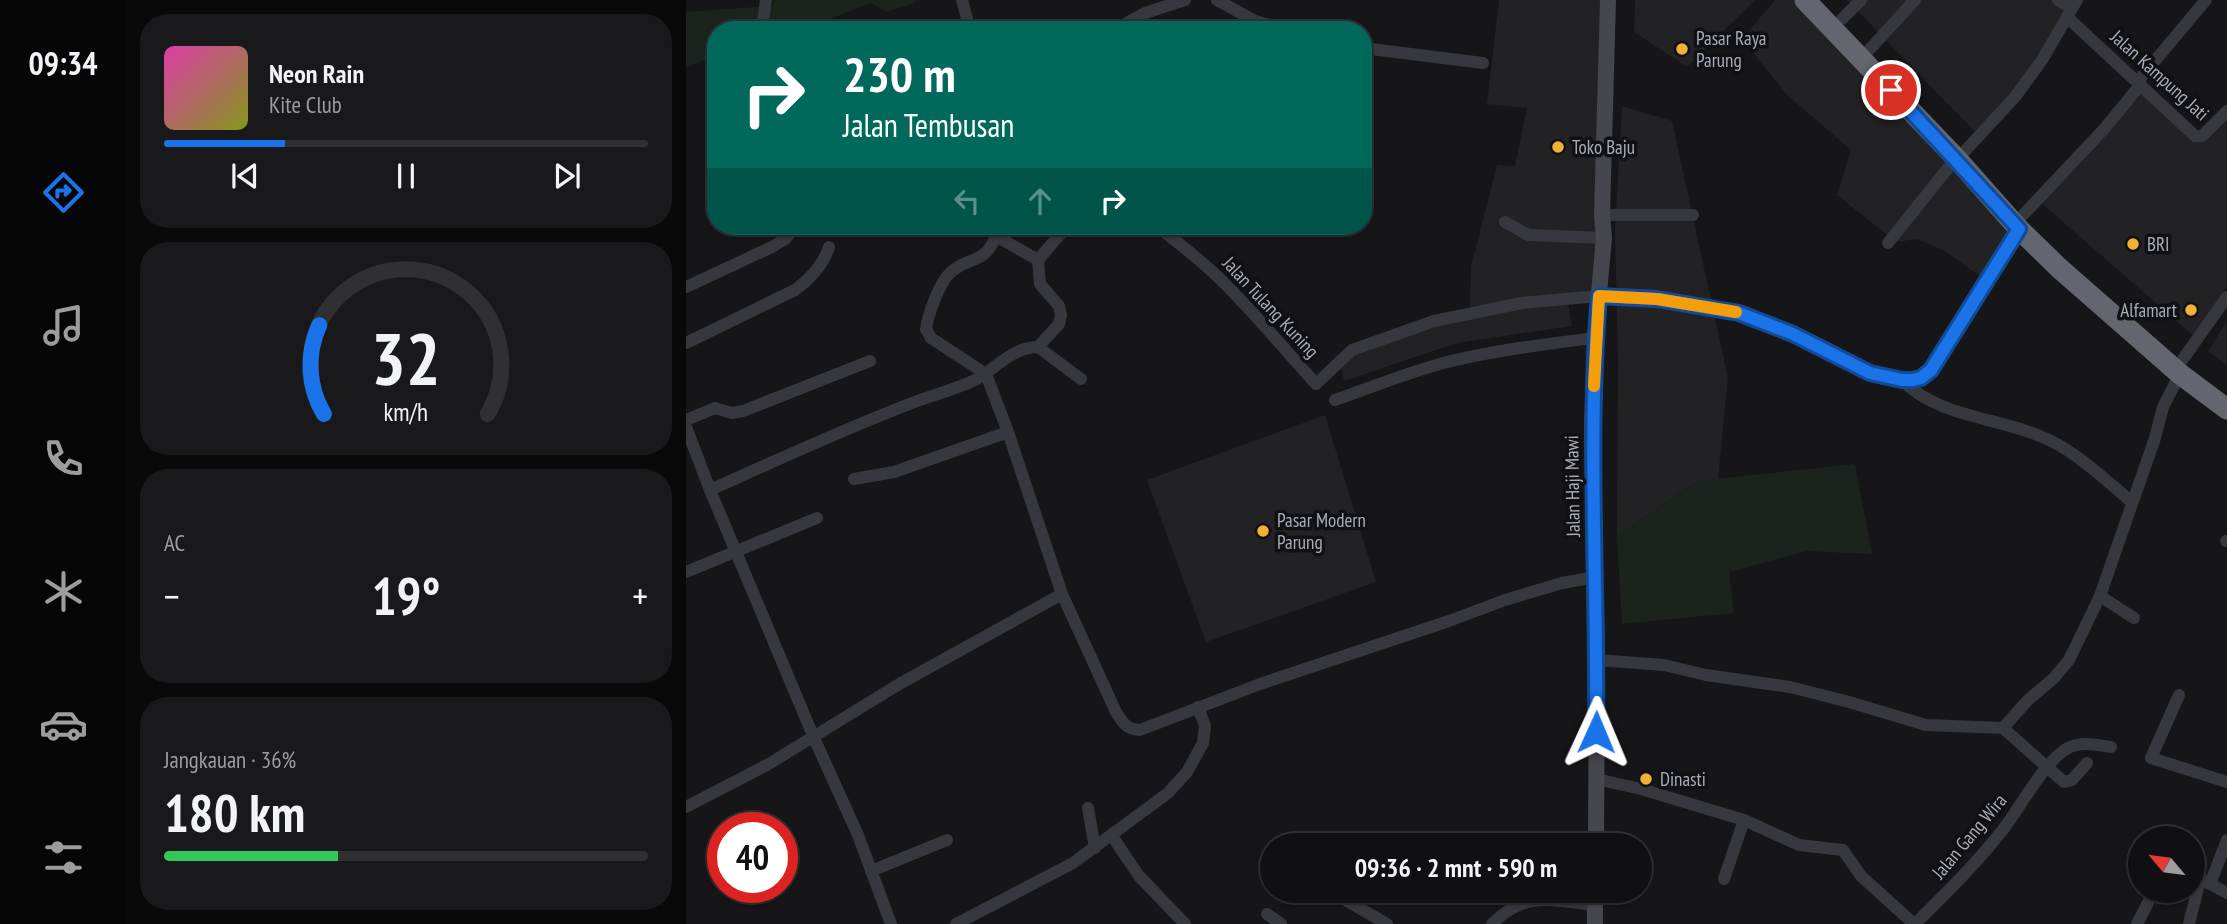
<!DOCTYPE html>
<html lang="id">
<head>
<meta charset="utf-8">
<style>
	:root { --surface:#101012; --page:#19191b; --text:#f1f3f6; --muted:#9c9d9f; --line:#303032; --accent:#1a73e8 }
	body { margin:0; font-family:"PT Sans Narrow",sans-serif; background:var(--page); color:var(--text); height:100vh; display:flex; flex-direction:column; font-size:26px; white-space:nowrap }
	* { box-sizing:border-box; margin:0 }
	p { font-size:23px; color:var(--muted) }
	.icon { flex:none; width:38px; height:38px; fill:none; stroke:currentColor; stroke-width:2; stroke-linecap:round; stroke-linejoin:round }
	.map { position:relative; flex:1; overflow:hidden }
	.side { display:flex; flex-direction:column; gap:14px; padding:14px; background:#09090a; width:560px }
	.side>* { flex:none }
	.top-card { position:absolute; left:21px; top:21px; width:665px; height:214px; border-radius:28px; box-shadow:0 2px 5px #0004,0 0 0 2px var(--line); background:#00695c; color:#fff; overflow:hidden }
	.needle { width:46px; rotate:299deg }
	.tools { position:absolute; left:1442px; top:826px; display:grid; gap:14px }
	.tools a { display:grid; place-items:center; width:77px; height:77px; border-radius:50%; background:var(--surface); box-shadow:0 2px 5px #0004,0 0 0 2px var(--line); font-size:35px }
	.speed { position:absolute; left:21px; top:812px; display:flex; gap:14px; font-size:35px; font-weight:700; text-align:center }
	.speed>* { display:grid; place-content:center; width:91px; height:91px; border-radius:50%; background:var(--surface); box-shadow:0 2px 5px #0004,0 0 0 2px var(--line); line-height:1 }
	.speed .limit { border:10px solid #d22; background:#fff; color:#111 }
	.pin { position:absolute; display:grid; place-items:center; width:60px; height:60px; color:#fff; margin:-30px; border:4px solid #fff; border-radius:50%; box-shadow:0 2px 7px #0007 }
	.me { position:absolute; width:77px; margin:-38px; rotate:1deg; stroke-linejoin:round; filter:drop-shadow(0 0 5px #0008) }
	.turn { display:flex; align-items:center; gap:24px; height:147px; padding:0 21px; font-size:32px }
	.turn .icon { width:91px; height:91px; stroke-width:2.5 }
	.turn b { display:block; font-size:49px; line-height:60px }
	.lanes { display:flex; align-items:center; height:66px; padding:0 21px; background:#0003; justify-content:center; gap:35px; direction:ltr }
	.lanes .off { opacity:.35 }
	.big { font-size:52px; font-weight:700; line-height:1.1 }
	.side .tile { flex:1; display:flex; flex-direction:column; justify-content:center; gap:10px; min-width:0; padding:0 24px; border-radius:28px; background:var(--page) }
	.side .dial { align-items:center; gap:0 }
	.dial svg { height:182px; overflow:visible; fill:none; stroke:var(--line); stroke-width:7; stroke-linecap:round; text-anchor:middle }
	.dial text { fill:var(--text); stroke:none }
	.song { display:flex; align-items:center; gap:21px }
	.cover { width:84px; height:84px; border-radius:10px; background:linear-gradient(135deg,hsl(320 70% 55%),hsl(70 70% 35%)) }
	.played { height:7px; border-radius:4px; background:linear-gradient(90deg,var(--accent) 25%,var(--line) 25%) }
	.keys { display:flex; justify-content:space-around; direction:ltr }
	.heat { display:flex; justify-content:space-between; align-items:center; font-size:38px; direction:ltr }
	.charge { height:10px; border-radius:5px; background:linear-gradient(90deg,#34c759 36%,var(--line) 0) }
	.trip { position:absolute; left:574px; top:833px; width:392px; height:70px; border-radius:35px; background:var(--surface); box-shadow:0 2px 5px #0004,0 0 0 2px var(--line); font-weight:700; line-height:70px; text-align:center }
	main { display:flex; flex:1; min-height:0 }
	.dock { display:flex; flex-direction:column; width:126px; justify-content:space-around; align-items:center; background:#060607; color:var(--muted) }
	.dock .icon { width:49px; height:49px }
	.dock .selected { color:var(--accent) }
	.dock b { font-size:32px; color:var(--text) }
	.map>svg:first-child { display:block }
	.built { fill:#222225 }
	.green { fill:#1c231d }
	.lines { fill:none; stroke-linecap:round; stroke-linejoin:round }
	.street { stroke:#37383d; stroke-width:12 }
	.secondary { stroke:#45474d; stroke-width:16 }
	.highway { stroke:#63666e; stroke-width:21 }
	.route-casing { stroke:#114b97; stroke-width:18 }
	.route { stroke:#1a73e8; stroke-width:12 }
	.slow { stroke:#f59e0b; stroke-width:12 }
	.poi-dot { fill:#f2b134; stroke:#111113; stroke-width:2.5 }
	.labels { text-anchor:middle; dominant-baseline:central; stroke-width:7; stroke-linejoin:round; paint-order:stroke }
	.poi-label { font-size:19px; fill:#a8adb8; stroke:#111113; text-anchor:start }
	.street-label { font-size:19px; fill:#a8adb8; stroke:#111113 }
</style>
</head>
<body>
<main>
<nav class="dock">
<b>09:34</b>
<svg class="icon selected" aria-label="directions" viewBox="0 0 24 24"><path d="M12 3l9 9-9 9-9-9zM9 14v-3h6M13 9l2 2-2 2"/></svg>
<svg class="icon" aria-label="music" viewBox="0 0 24 24"><path d="M9 18V5l10-2v13"/><circle cx="6" cy="18" r="3"/><circle cx="16" cy="16" r="3"/></svg>
<svg class="icon" aria-label="phone" viewBox="0 0 24 24"><path d="M5 4h4l2 5-3 2q2 4 5 5l2-3 5 2v4C11 20 4 13 5 4z"/></svg>
<svg class="icon" aria-label="climate" viewBox="0 0 24 24"><path d="M12 3v18M4 7l16 10M4 17L20 7"/></svg>
<svg class="icon" aria-label="car" viewBox="0 0 24 24"><path d="M5 17H2v-5l4-1 3-4h7l3 4 3 1v5h-3M9 17h6M6 11h13"/><circle cx="7" cy="17" r="2"/><circle cx="17" cy="17" r="2"/></svg>
<svg class="icon" aria-label="filters" viewBox="0 0 24 24"><path d="M4 7h16M4 17h16"/><circle cx="9" cy="7" r="2"/><circle cx="15" cy="17" r="2"/></svg>
</nav>
<section class="side">
<div class="tile">
<div class="song"><i class="cover"></i><div><b>Neon Rain</b><p>Kite Club</p></div></div>
<div class="played"></div>
<div class="keys"><svg class="icon" aria-label="previous" viewBox="0 0 24 24"><path d="M18 5L8 12l10 7zM5 5v14"/></svg><svg class="icon" aria-label="pause" viewBox="0 0 24 24"><path d="M8 5v14M16 5v14"/></svg><svg class="icon" aria-label="next" viewBox="0 0 24 24"><path d="M6 5l10 7-10 7zM19 5v14"/></svg></div>
</div>
<div class="tile dial"><svg viewBox="0 0 100 80">
<path d="M14 69A42 42 0 1 1 86 69"/>
<path d="M14 69A42 42 0 0 1 12 30" stroke="#1a73e8"/>
<text x="50" y="56" font-size="32" font-weight="700">32</text>
<text x="50" y="72" font-size="11">km/h</text>
</svg></div>
<div class="tile"><p>AC</p>
<div class="heat"><a>−</a><b class="big">19°</b><a>+</a></div>
</div>
<div class="tile"><p>Jangkauan · 36%</p><b class="big">180 km</b><div class="charge"></div></div>
</section>
<div class="map">
<svg width="1541" height="924" viewBox="0 0 1541 924">
	<rect width="100%" height="100%" fill="#161618"/>
	<!-- built -->
	<g class="built">
		<path d="M813,0H918L911,290L784,307L785,267L811,165L829,166L841,108L801,104Z"/>
		<path d="M949,0H1069L1001,67L948,32Z"/>
		<path d="M1089,0H1115L1333,230L1303,283L1259,251L1231,239L1210,242L1151,195L1165,150L1101,95L1056,39Z"/>
		<path d="M1161,0H1387L1332,92L1290,133Z"/>
		<path d="M1454,88L1508,140L1541,117V286L1510,338L1352,200Z"/>
		<path d="M936,106L986,121L1042,378L1032,479L1012,481L931,536L932,361L929,229Z"/>
		<path d="M882,301L886,326L771,343L658,381L654,361L766,319Z"/>
		<path d="M1541,321V366L1522,351Z"/>
		<path d="M639,415L690,582L520,642L461,480Z"/>
	</g>
	<!-- green -->
	<g class="green">
		<path d="M88,0H230L229,3L200,12L185,3L115,30H30V57L0,66V12L87,6Z"/>
		<path d="M1169,464L1186,554L1121,551L1043,572L1048,613L936,624L931,536L1012,481Z"/>
	</g>
	<g class="lines">
		<!-- street -->
		<g class="street">
			<path d="M276,0L284,30"/>
			<path d="M531,0L569,21L602,30"/>
			<path d="M1372,0L1386,8"/>
			<path d="M1381,17L1509,136H1516L1541,111"/>
			<path d="M1156,19L1175,0"/>
			<path d="M77,22L80,0"/>
			<path d="M428,30L459,13L499,0"/>
			<path d="M677,48L797,63"/>
			<path d="M1183,50L1229,0"/>
			<path d="M1452,81L1520,0"/>
			<path d="M1279,151L1329,97L1356,60L1391,0"/>
			<path d="M916,215H1007"/>
			<path d="M1337,215L1418,129L1455,84"/>
			<path d="M819,222L842,235L918,238"/>
			<path d="M311,226L310,236L352,260"/>
			<path d="M471,226C492,243 515,260 534,279C568,312 598,349 630,384L666,350L748,321L836,303L913,296L971,300L1053,313L1107,334L1184,373L1204,378L1227,380L1235,378L1245,370L1333,229"/>
			<path d="M310,236C298,266 283,255 264,273C253,283 242,315 240,329L245,338L300,374L322,432L376,594"/>
			<path d="M1202,243L1270,158"/>
			<path d="M0,287L86,247L99,239L110,226"/>
			<path d="M0,343L109,290C124,279 137,266 143,247"/>
			<path d="M352,347L373,324L375,315L373,306L354,284L352,260L381,226"/>
			<path d="M1497,359L1541,297"/>
			<path d="M1216,380C1252,417 1309,417 1354,436C1388,449 1418,479 1446,502"/>
			<path d="M649,400C686,387 723,372 761,362C810,350 860,344 909,338"/>
			<path d="M0,420L29,408L46,413L57,411L184,361"/>
			<path d="M0,427L24,490L128,738L172,835L205,924"/>
			<path d="M168,479L208,472L322,432"/>
			<path d="M24,490C91,460 158,429 226,403C247,395 267,390 287,381C308,371 325,347 352,347L395,379"/>
			<path d="M1540,541H1541"/>
			<path d="M0,572L131,518"/>
			<path d="M1414,596L1448,618"/>
			<path d="M911,660L978,665L1020,675L1104,687L1163,702L1240,725L1317,728L1342,700L1367,679L1383,660L1414,596L1469,438L1477,407L1494,374"/>
			<path d="M1493,695L1465,758L1541,782"/>
			<path d="M1317,728L1378,782L1386,780L1401,763"/>
			<path d="M910,779L955,789L1058,820L1113,845L1157,850L1175,876L1228,924"/>
			<path d="M0,807L81,765L215,683L376,594L430,712C436,722 441,730 454,730L574,684L763,621L819,600L876,583L909,577"/>
			<path d="M402,808L409,848"/>
			<path d="M426,836L453,876L499,924"/>
			<path d="M185,871L261,840"/>
			<path d="M1507,875L1524,884L1541,840"/>
			<path d="M1038,879L1058,820"/>
			<path d="M1524,884L1541,893"/>
			<path d="M644,891L701,924"/>
			<path d="M581,914L595,924"/>
			<path d="M270,924L387,863L482,793L501,772L517,743L519,726L512,707"/>
			<path d="M806,924C840,890 866,901 909,905"/>
			<path d="M1229,924C1259,894 1289,865 1315,832C1333,810 1358,761 1382,748C1395,741 1411,745 1425,747"/>
			<path d="M1451,924L1468,891"/>
			<path d="M1503,924L1514,880"/>
		</g>
		<!-- secondary -->
		<g class="secondary">
			<path d="M910,845L911,660L906,428L909,338L918,238L916,215L922,0"/>
			<path d="M909,924V891"/>
		</g>
		<!-- highway -->
		<path class="highway" d="M1119,0L1270,158L1333,229L1372,267L1494,374L1541,409"/>
	</g>
	<g class="lines">
		<!-- route casing -->
		<g class="route-casing">
			<path id="route" d="M910,732C912,586 901,441 913,296L971,299L1053,313L1107,334L1184,373L1216,380H1227L1235,378L1245,370L1333,229L1205,90"/>
		</g>
		<!-- route -->
		<use href="#route" class="route"/>
		<!-- slow -->
		<path class="slow" d="M908,386L913,296L971,299L1050,312"/>
	</g>
	<!-- markers -->
	<g class="poi-dot">
		<circle cx="996" cy="49" r="7"/>
		<circle cx="872" cy="147" r="7"/>
		<circle cx="1447" cy="244" r="7"/>
		<circle cx="1505" cy="310" r="7"/>
		<circle cx="577" cy="531" r="7"/>
		<circle cx="960" cy="779" r="7"/>
	</g>
	<g class="labels">
		<!-- poi labels -->
		<g class="poi-label">
			<text x="1010" y="38">Pasar Raya<tspan x="1010" dy="22">Parung</tspan></text>
			<text x="886" y="147">Toko Baju</text>
			<text x="1461" y="244">BRI</text>
			<text x="1491" y="310" text-anchor="end">Alfamart</text>
			<text x="591" y="520">Pasar Modern<tspan x="591" dy="22">Parung</tspan></text>
			<text x="974" y="779">Dinasti</text>
		</g>
		<!-- street labels -->
		<g class="street-label">
			<text transform="translate(1474 75) rotate(42)">Jalan Kampung Jati</text>
			<text transform="translate(585 307) rotate(47)">Jalan Tulang Kuning</text>
			<text transform="translate(886 486) rotate(-91)">Jalan Haji Mawi</text>
			<text transform="translate(1283 836) rotate(-50)">Jalan Gang Wira</text>
		</g>
	</g>
</svg>
<div class="tools">
<a><svg class="needle" viewBox="-14 -14 28 28"><path d="M0-13l5 13h-10z" fill="#e53935"/><path d="M0 13l5-13h-10z" fill="#9c9d9f"/></svg></a>
</div>
<div class="speed"><div class="limit">40</div></div>
<div class="pin" style="left:1205px;top:90px;background:#d93025"><svg class="icon" aria-label="arrive" viewBox="0 0 24 24"><path d="M6 21V4h12l-3 4 3 4H6"/></svg></div>
<svg class="me" style="left:910px;top:732px" viewBox="-20 -20 40 40"><path d="M0-17L14 15 0 8-14 15z" fill="#1a73e8" stroke="#fff" stroke-width="4"/></svg>
<div class="trip">09:36 · 2 mnt · 590 m</div>
<div class="top-card">
<div class="turn"><svg class="icon" aria-label="right" viewBox="0 0 24 24"><path d="M7 20v-9h11M14 6l5 5-5 5"/></svg><div><b>230 m</b>Jalan Tembusan</div></div>
<div class="lanes"><svg class="icon off" aria-label="left" viewBox="0 0 24 24"><path d="M17 20v-9H6M10 6l-5 5 5 5"/></svg><svg class="icon off" aria-label="ahead" viewBox="0 0 24 24"><path d="M12 20V5M6 11l6-6 6 6"/></svg><svg class="icon" aria-label="right" viewBox="0 0 24 24"><path d="M7 20v-9h11M14 6l5 5-5 5"/></svg></div>
</div>
</div>
</main>
</body>
</html>
